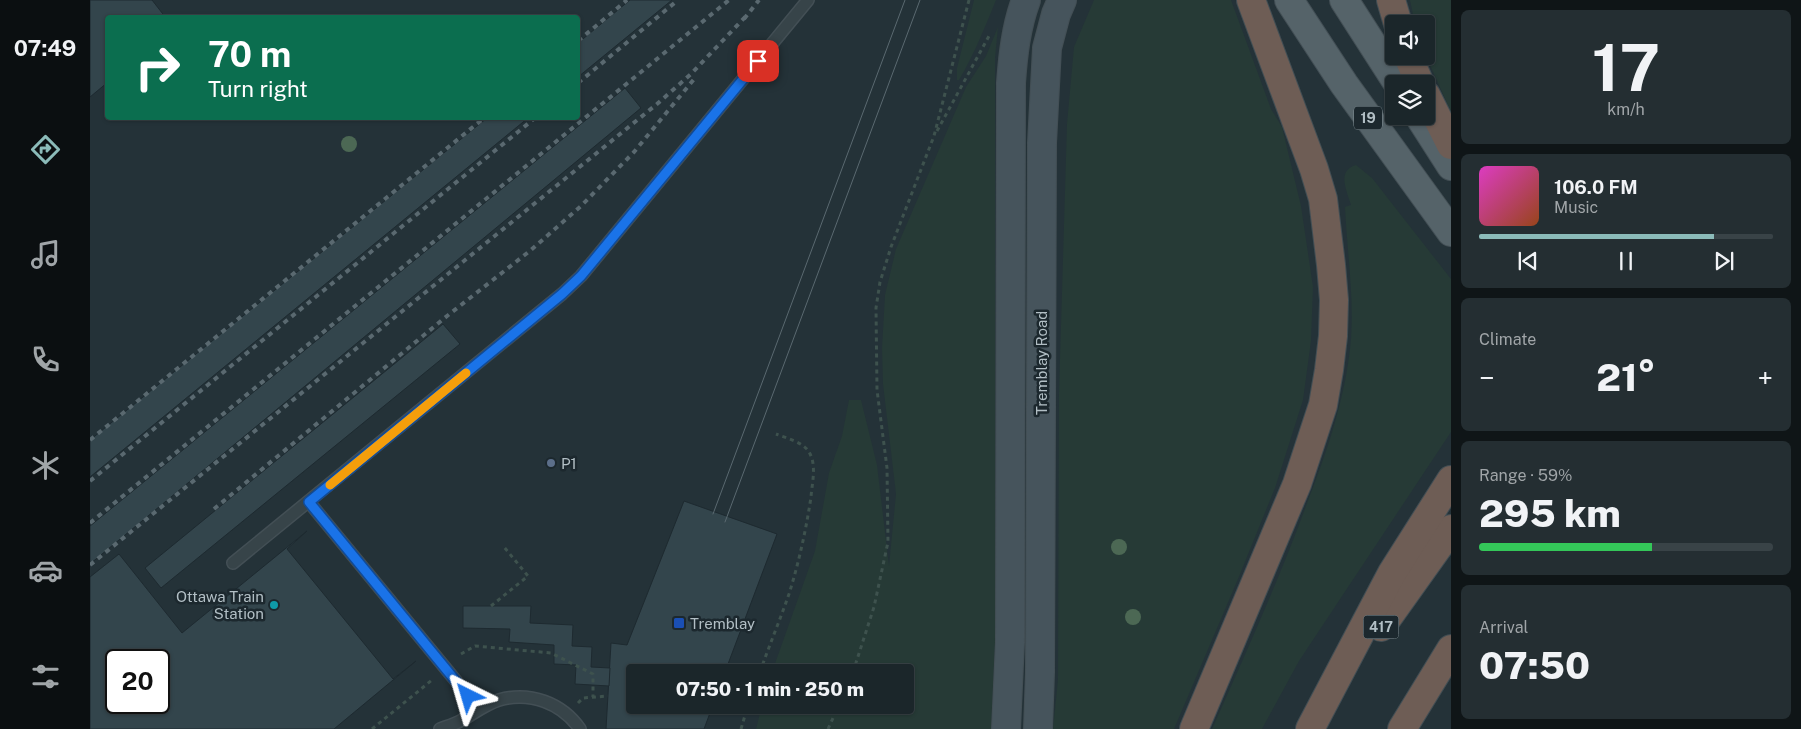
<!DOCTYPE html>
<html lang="en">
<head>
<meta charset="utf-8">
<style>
	:root { --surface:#1b262a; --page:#242e32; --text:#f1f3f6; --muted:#a0a5a8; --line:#394347; --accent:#8bbbb9 }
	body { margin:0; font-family:"Public Sans",sans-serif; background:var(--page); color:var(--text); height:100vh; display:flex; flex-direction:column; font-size:19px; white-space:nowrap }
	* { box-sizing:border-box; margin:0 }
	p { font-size:16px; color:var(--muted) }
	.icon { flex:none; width:28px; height:28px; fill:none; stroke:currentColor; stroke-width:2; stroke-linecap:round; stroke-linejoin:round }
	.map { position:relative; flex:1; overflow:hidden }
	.side { display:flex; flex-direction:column; gap:10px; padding:10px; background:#0f1517; width:350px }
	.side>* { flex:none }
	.banner { position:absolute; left:15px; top:15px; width:475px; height:105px; border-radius:5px; box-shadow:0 1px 4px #0004,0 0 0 1px var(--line); background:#0b6e4f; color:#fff; overflow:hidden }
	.tools { position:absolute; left:1295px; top:15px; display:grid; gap:10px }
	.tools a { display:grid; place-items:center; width:50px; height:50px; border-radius:5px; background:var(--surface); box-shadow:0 1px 4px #0004,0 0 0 1px var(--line); font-size:25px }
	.speed { position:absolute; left:15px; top:649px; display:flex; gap:10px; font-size:25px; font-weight:700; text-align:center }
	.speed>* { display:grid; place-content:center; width:65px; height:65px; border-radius:50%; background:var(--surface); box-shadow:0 1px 4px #0004,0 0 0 1px var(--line); line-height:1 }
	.speed .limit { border:2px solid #111; border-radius:8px; background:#fff; color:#111 }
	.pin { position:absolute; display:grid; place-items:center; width:42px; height:42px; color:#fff; margin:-21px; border-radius:10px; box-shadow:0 2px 8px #0006 }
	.me { position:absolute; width:55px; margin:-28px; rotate:320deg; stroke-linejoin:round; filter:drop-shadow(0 0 4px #0008) }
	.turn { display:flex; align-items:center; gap:18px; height:105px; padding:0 20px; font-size:22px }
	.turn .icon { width:65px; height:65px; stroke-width:2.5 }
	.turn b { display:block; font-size:35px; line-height:42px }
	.big { font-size:38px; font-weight:800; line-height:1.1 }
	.side .card { flex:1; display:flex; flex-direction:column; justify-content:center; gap:8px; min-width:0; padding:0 18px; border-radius:8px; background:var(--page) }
	.side .dial { align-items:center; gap:0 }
	.dial b { font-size:65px; line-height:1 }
	.song { display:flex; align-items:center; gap:15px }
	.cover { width:60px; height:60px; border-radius:8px; background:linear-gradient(135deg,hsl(310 70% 55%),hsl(20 70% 35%)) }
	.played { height:5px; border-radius:2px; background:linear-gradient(90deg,var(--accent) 80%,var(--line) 80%) }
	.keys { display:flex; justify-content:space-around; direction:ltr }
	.heat { display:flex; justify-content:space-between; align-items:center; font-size:28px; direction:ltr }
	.charge { height:8px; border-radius:4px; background:linear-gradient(90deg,#34c759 59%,var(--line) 0) }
	.trip { position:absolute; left:536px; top:664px; width:288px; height:50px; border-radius:5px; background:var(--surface); box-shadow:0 1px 4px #0004,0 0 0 1px var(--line); font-weight:800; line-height:50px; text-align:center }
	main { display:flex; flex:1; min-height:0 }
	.menu { display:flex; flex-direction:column; width:90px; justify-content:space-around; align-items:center; background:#0b0f11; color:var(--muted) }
	.menu .icon { width:35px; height:35px }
	.menu .selected { color:var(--accent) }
	.menu b { font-size:22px; color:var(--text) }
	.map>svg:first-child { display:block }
	.green { fill:#263a36 }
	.building { fill:#33454c; stroke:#1e2a30; fill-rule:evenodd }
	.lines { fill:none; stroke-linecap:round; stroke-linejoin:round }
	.lane-casing { stroke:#434f55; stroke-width:14 }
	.secondary-casing { stroke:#434f55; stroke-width:30 }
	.primary-casing { stroke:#434f55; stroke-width:30 }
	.highway-casing { stroke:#424e54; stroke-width:30 }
	.path { stroke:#3e524e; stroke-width:3; stroke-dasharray:4 4; stroke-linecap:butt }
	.lane { stroke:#374449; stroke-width:11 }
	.secondary { stroke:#46545c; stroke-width:28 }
	.primary { stroke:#556369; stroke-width:28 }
	.highway { stroke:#6e5d55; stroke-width:28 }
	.tram { stroke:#5a6970; stroke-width:1 }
	.rail { stroke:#5a6970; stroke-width:4; stroke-dasharray:5 5; stroke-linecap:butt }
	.tree { fill:#4c6854 }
	.route-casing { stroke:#114b97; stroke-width:12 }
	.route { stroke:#1a73e8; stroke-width:9 }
	.slow { stroke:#f59e0b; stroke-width:9 }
	.service-dot { fill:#5c6f8a; stroke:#1c282e; stroke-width:2 }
	.culture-dot { fill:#0f9aa8; stroke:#1c282e; stroke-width:2 }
	.transit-dot { fill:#1a4fb4; stroke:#1c282e; stroke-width:2 }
	.labels { text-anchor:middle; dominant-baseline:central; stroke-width:5; stroke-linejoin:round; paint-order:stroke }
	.shield { fill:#1c282e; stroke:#859298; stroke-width:1 }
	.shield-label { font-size:14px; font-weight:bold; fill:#b2bfc5 }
	.street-label { font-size:15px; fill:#b2bfc5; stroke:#1c282e }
	.poi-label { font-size:15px; fill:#b2bfc5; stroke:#1c282e; text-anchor:start }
</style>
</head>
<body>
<main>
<nav class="menu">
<b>07:49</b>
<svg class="icon selected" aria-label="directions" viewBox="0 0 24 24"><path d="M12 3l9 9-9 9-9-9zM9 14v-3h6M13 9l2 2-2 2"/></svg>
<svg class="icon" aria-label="music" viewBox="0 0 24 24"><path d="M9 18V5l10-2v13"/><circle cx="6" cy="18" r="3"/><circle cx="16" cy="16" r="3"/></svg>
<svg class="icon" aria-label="phone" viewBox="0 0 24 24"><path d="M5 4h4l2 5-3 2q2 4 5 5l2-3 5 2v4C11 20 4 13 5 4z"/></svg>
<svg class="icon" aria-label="climate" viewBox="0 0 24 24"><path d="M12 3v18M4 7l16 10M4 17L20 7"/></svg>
<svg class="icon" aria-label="car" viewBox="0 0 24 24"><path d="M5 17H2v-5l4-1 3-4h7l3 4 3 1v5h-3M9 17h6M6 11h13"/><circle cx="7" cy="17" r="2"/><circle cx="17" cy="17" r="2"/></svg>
<svg class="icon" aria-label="filters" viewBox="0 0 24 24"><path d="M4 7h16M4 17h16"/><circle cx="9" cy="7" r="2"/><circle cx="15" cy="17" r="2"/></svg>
</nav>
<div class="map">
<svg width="1361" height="729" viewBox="0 0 1361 729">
	<rect width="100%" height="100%" fill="#243238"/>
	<!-- green -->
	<g class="green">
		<path d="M884,0H906C895,27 884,55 869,80H867V68Z"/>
		<path d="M1004,0H1141L1181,109L1192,127L1211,206L1223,287L1221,341L1213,400L1185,488L1148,579L1084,729H963L968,680L969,393L977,124L984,47Z"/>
		<path d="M1320,0H1361V112L1336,56V24H1325Z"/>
		<path d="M908,27L905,58V642L901,729H666L672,705H815V672H682L725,551L739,473L752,436L759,400H771L787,465L799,566L806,494L793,384L792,348L795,295L806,249L876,87L896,56Z"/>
		<path d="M1266,165L1282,178L1361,279V432L1209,661L1172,729H1122C1155,655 1188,582 1216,506C1237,452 1256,397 1261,339C1264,295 1257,251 1255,207L1261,205C1257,191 1246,171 1266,165Z"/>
	</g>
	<!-- building -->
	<g class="building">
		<path d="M0,0H62L76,18H18V82L0,97Z"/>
		<path d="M540,0H582L488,77V43Z"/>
		<path d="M535,88L551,108L0,564V526Z"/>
		<path d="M397,118H438L0,477V440Z"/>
		<path d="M353,324L370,344L71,588L55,568Z"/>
		<path d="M594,501L687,534L635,672H545V705H623L614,729H516L521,643L537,645Z"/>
		<path d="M217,531L197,549L303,679L326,661L244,729H0V577L29,554L92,633ZM26,660H69V702H26Z"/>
		<path d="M373,606H441L440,623L483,625L482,646L502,647L501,667L520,668L519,686L485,684L486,665L464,664V645L419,642L420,629L373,628Z"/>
	</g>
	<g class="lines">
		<!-- lane casing -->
		<g class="lane-casing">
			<g id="lane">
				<path d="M219,502L389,709"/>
				<path d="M143,563L472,294L491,276L718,0"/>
				<path d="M350,729C358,726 365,724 372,720C384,713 396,704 409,700C440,691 472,703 490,729"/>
			</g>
		</g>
		<!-- secondary casing -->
		<g class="secondary-casing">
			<g id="secondary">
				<path d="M916,729L920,642L921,83C923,55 926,27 936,0"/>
				<path d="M948,729L950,672L952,143L957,48L966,14L972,0"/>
			</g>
		</g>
		<!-- primary casing -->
		<g class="primary-casing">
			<g id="primary">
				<path d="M1199,0L1254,84L1361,232"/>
				<path d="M1254,0L1308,84"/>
				<path d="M1329,116L1361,166"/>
			</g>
		</g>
		<!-- highway casing -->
		<g class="highway-casing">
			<g id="highway">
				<path d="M1301,0L1308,24"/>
				<path d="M1318,56L1330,84"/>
				<path d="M1336,95L1361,145"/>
				<path d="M1291,627L1361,529"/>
				<path d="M1104,729L1207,484L1233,405L1239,370L1243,336L1244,300L1241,265L1233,199L1224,169L1161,0"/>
				<path d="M1220,729L1302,573L1361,480"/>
				<path d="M1312,729L1361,649"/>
			</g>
		</g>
		<!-- path -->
		<g class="path">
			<path d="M847,131L899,36"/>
			<path d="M401,606L438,576L414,547"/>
			<path d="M371,654L385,646L461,653L503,674V697"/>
			<path d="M670,672C679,646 690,620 699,594C709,562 716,530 721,497C722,483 727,465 719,452C713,442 696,438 686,434"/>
			<path d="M763,672L784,607L798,542L797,468L787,390L786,308L790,282L801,247L844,136L879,0"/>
			<path d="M488,703L493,698L518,696"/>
			<path d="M282,729L342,680"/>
			<path d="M651,729L658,705"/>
			<path d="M738,729L749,705"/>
		</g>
		<!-- lane -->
		<use href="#lane" class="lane"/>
		<!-- secondary -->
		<use href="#secondary" class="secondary"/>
		<!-- primary -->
		<use href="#primary" class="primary"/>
		<!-- highway -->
		<use href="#highway" class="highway"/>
		<!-- tram -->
		<g class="tram">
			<path d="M623,514L815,0"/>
			<path d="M635,522L830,0"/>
		</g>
		<!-- rail -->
		<g class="rail">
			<path d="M654,19L669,0"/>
			<path d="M488,41L537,0"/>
			<path d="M488,83L588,0"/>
			<path d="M0,440L394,118"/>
			<path d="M0,481L445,118"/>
			<path d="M124,509L357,316L441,250L491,206L544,152L605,78"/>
			<path d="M0,523L639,0"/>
			<path d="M0,565L567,104L601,74L658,14"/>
		</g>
	</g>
	<!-- trees -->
	<g class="tree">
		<circle cx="259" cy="144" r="8"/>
		<circle cx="1029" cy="547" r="8"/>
		<circle cx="1043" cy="617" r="8"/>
	</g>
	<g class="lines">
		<!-- route casing -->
		<g class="route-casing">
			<path id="route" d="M378,696L219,502L472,294L491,276L668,61"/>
		</g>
		<!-- route -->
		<use href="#route" class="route"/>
		<!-- slow -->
		<path class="slow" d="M240,485L376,373"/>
	</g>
	<!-- markers -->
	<circle class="service-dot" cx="461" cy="463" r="5"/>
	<circle class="culture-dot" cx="184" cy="605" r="5"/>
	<rect class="transit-dot" x="583" y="617" width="12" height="12" rx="2.5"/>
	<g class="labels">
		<!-- shield labels -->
		<g class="shield">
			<rect x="1264" y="106.5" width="28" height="23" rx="4"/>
			<rect x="1273.5" y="615.5" width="35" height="23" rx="4"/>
		</g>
		<g class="shield-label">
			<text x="1278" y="118">19</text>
			<text x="1291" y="627">417</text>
		</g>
		<!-- street labels -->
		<g class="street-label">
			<text transform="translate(951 363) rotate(-90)">Tremblay Road</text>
		</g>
		<!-- poi labels -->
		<g class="poi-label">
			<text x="471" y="463">P1</text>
			<text x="174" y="596" text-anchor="end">Ottawa Train<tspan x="174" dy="17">Station</tspan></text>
			<text x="600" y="623">Tremblay</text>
		</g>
	</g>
</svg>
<div class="tools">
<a><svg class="icon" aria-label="sound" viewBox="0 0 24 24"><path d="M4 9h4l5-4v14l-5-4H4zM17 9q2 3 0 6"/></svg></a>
<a><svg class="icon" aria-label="layers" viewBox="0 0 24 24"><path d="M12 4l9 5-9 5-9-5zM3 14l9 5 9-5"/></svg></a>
</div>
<div class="speed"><div class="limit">20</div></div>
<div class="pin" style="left:668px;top:61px;background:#d93025"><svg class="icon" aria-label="arrive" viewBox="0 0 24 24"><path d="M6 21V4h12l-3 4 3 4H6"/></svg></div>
<svg class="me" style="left:378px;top:696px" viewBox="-20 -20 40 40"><path d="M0-17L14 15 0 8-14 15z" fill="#1a73e8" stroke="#fff" stroke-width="4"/></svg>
<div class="trip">07:50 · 1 min · 250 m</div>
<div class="banner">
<div class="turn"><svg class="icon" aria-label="right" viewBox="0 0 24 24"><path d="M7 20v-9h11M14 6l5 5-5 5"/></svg><div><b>70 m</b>Turn right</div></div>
</div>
</div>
<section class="side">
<div class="card dial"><b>17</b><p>km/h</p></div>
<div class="card">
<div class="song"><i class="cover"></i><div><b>106.0 FM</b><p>Music</p></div></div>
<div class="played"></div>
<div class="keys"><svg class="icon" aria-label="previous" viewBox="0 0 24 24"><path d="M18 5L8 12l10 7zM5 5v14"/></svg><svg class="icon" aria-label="pause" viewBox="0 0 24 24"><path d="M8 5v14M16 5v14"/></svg><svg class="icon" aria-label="next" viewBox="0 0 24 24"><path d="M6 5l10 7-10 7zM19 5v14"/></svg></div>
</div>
<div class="card"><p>Climate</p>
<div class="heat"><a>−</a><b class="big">21°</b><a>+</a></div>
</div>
<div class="card"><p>Range · 59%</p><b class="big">295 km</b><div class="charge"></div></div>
<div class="card"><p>Arrival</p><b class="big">07:50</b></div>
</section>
</main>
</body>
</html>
